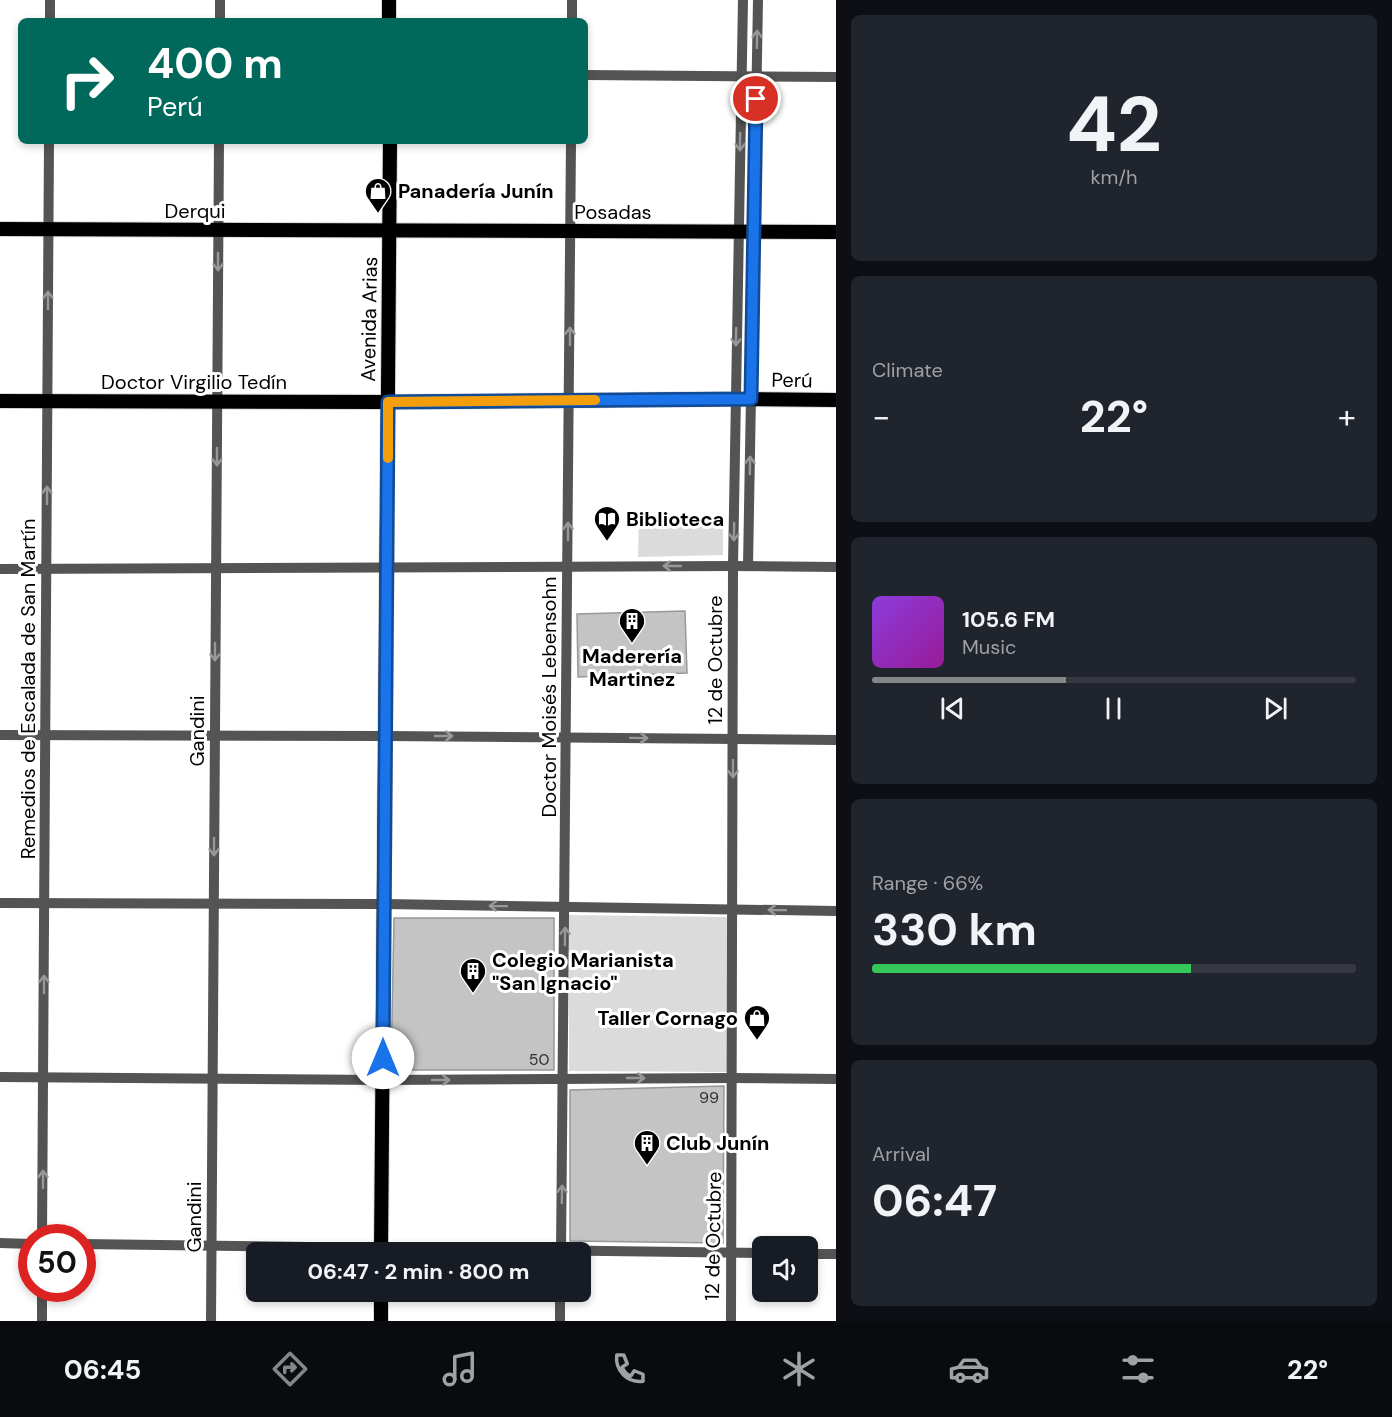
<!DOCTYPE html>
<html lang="en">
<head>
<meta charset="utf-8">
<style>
	:root { --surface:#171b24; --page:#20242c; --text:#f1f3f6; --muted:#9ea1a6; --line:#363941; --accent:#858687 }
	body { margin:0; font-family:"DM Sans",sans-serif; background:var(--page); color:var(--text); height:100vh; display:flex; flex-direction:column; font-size:22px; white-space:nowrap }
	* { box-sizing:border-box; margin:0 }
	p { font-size:20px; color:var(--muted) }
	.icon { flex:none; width:33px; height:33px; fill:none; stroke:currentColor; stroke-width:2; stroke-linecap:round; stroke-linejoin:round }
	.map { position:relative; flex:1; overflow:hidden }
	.drawer { display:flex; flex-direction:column; gap:15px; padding:15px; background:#0d0f14; width:556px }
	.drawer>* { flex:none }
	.banner { position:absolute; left:18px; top:18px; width:570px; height:126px; border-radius:9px; box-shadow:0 3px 9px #0003; background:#00695c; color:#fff; overflow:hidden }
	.tools { position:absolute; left:752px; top:1236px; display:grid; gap:12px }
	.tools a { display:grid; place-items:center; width:66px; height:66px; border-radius:9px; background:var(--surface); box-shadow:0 3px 9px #0003; font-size:30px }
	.speed { position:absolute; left:18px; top:1224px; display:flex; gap:12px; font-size:30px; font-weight:700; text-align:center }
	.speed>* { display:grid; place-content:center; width:78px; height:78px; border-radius:50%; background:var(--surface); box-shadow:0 3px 9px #0003; line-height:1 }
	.speed .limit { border:9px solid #d22; background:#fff; color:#111 }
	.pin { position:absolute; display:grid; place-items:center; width:51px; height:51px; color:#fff; margin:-26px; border:3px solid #fff; border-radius:50%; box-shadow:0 2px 6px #0007 }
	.me { position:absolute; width:66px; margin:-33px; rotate:0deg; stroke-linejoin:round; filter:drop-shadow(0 0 4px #0008) }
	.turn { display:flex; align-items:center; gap:21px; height:126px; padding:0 30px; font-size:27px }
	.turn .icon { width:78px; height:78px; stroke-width:2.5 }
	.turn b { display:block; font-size:42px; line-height:51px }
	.big { font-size:45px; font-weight:700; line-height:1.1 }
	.drawer .card { flex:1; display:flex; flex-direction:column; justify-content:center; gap:9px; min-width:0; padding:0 21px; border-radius:9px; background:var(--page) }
	.drawer .dial { align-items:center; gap:0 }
	.dial b { font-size:78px; line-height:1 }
	.song { display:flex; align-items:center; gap:18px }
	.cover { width:72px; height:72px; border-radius:9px; background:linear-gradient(135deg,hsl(270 70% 55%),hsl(300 70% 35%)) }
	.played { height:6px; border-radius:3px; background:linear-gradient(90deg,var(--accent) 40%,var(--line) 40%) }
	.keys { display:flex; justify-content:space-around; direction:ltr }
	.heat { display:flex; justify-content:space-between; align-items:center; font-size:33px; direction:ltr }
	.charge { height:9px; border-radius:4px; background:linear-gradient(90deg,#34c759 66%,var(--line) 0) }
	.trip { position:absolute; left:246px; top:1242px; width:345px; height:60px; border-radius:9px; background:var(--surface); box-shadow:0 3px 9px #0003; font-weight:700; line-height:60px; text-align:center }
	.tab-bar { display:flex; height:96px; justify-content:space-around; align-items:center; background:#090b0e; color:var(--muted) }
	.tab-bar .icon { width:42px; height:42px }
	.tab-bar .current { color:var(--accent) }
	.tab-bar b { font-size:27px; color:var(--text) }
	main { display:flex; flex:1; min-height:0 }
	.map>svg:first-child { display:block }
	.green { fill:#dbdbdb }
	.building { fill:#c4c4c4; stroke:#989898; stroke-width:1.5 }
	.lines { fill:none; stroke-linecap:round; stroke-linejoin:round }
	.major-casing { stroke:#dbdbdb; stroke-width:16 }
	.minor { stroke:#545454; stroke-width:10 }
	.major { stroke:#000; stroke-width:14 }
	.oneway { stroke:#989898 }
	.route-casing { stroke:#114b97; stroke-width:15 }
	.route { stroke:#1a73e8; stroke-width:10 }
	.slow { stroke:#f59e0b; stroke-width:10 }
	.labels { text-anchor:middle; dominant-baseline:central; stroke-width:6; stroke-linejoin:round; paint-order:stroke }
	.number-label { font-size:16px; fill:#313131 }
	.poi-label { font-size:20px; font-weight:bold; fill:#000; stroke:#fff; text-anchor:start }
	.street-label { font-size:20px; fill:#000; stroke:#fff }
</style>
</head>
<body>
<main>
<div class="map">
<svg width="836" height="1321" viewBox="0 0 836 1321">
	<rect width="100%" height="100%" fill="#fff"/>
	<!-- green -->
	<g class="green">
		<path d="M639,515H723V555L638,557Z"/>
		<path d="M569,915L728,917L727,1072L569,1071Z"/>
	</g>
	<!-- building -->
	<g class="building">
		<path d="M685,611L687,673L578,677L577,614Z"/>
		<path d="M394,918H554V1070H391Z"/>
		<path d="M724,1086L723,1243L570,1241V1090Z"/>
	</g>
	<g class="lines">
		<!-- major casing -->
		<g class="major-casing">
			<g id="major">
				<path d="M389,21V0"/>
				<path d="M0,229L836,232"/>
				<path d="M0,401L388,402L735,399L836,400"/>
				<path d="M381,1252L390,141"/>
				<path d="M381,1321V1292"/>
			</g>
		</g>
		<!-- minor -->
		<g class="minor">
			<path d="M50,21V0"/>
			<path d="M220,21V0"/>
			<path d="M572,21V0"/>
			<path d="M585,75L836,77"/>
			<path d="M748,566L758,0"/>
			<path d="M0,569L733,566L836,567"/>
			<path d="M0,735L385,736L836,740"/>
			<path d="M0,903L384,904L836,911"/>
			<path d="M0,1077L383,1080L733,1078L836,1079"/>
			<path d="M42,1238L49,141"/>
			<path d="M0,1243L32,1244"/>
			<path d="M82,1244L762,1253"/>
			<path d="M561,1252L571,141"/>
			<path d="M807,1254H836"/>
			<path d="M42,1321V1288"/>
			<path d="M211,1321L219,141"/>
			<path d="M560,1321V1292"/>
			<path d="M731,1321L733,566L743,0"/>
		</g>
		<!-- major -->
		<use href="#major" class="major"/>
	</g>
	<!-- one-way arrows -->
	<defs><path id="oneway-shaft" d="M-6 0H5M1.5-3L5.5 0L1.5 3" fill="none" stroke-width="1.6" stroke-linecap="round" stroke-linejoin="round" transform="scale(1.5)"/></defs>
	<g class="oneway">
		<use href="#oneway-shaft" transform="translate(757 39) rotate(-89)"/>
		<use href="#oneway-shaft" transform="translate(740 142) rotate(91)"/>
		<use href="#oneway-shaft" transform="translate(218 262) rotate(90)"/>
		<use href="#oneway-shaft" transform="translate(48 300) rotate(-90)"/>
		<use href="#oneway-shaft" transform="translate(570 336) rotate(-90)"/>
		<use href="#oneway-shaft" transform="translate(736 337) rotate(91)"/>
		<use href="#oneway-shaft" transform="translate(217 457) rotate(90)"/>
		<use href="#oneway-shaft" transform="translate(750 465) rotate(-89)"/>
		<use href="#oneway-shaft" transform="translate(47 495) rotate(-90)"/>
		<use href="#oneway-shaft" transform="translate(568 531) rotate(-90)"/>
		<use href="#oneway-shaft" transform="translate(734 532) rotate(91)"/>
		<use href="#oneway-shaft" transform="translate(672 566) rotate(180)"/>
		<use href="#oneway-shaft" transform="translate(215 652) rotate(90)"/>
		<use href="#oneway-shaft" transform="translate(444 736)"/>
		<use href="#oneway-shaft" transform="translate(639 738) rotate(1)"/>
		<use href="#oneway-shaft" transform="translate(733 769) rotate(90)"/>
		<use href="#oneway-shaft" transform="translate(214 847) rotate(90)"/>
		<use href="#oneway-shaft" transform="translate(498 906) rotate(-179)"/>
		<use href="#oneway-shaft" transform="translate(777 910) rotate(-179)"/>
		<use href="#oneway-shaft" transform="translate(565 936) rotate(-89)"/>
		<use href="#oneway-shaft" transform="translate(44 984) rotate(-90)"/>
		<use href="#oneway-shaft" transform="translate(636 1078)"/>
		<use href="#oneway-shaft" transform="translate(441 1080)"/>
		<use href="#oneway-shaft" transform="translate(43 1179) rotate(-90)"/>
		<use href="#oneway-shaft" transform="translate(562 1194) rotate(-89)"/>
	</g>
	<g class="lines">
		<!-- route casing -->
		<g class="route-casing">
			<path id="route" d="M383,1058L388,402L751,399L756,99"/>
		</g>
		<!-- route -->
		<use href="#route" class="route"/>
		<!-- slow -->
		<path class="slow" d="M388,458V402L595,400"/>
	</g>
	<!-- icons -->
	<defs>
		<g id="shop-pin" transform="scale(1.35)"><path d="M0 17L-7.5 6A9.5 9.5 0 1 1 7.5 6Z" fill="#000" stroke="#fff"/><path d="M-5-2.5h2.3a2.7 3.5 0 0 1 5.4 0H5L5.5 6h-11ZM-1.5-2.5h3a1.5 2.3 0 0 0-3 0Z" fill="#fff"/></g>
		<g id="library-pin" transform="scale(1.35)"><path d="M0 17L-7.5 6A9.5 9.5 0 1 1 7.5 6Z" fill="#000" stroke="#fff"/><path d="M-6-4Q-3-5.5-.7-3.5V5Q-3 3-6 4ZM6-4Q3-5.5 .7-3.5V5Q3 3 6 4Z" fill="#fff"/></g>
		<g id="building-pin" transform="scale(1.35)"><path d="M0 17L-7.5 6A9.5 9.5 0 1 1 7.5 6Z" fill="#000" stroke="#fff"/><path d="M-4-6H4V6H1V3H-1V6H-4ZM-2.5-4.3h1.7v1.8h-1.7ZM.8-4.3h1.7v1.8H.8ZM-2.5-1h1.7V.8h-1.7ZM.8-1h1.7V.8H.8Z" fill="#fff"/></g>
	</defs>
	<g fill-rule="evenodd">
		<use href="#shop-pin" x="378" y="191"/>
		<use href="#library-pin" x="607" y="519"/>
		<use href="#building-pin" x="632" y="621"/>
		<use href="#building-pin" x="473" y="971"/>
		<use href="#shop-pin" x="757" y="1018"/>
		<use href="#building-pin" x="647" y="1143"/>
	</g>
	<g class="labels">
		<!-- number labels -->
		<g class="number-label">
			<text x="539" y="1059">50</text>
			<text x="709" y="1097">99</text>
		</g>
		<!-- poi labels -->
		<g class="poi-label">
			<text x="398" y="191">Panadería Junín</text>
			<text x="626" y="519">Biblioteca</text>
			<text x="632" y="656" text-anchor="middle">Maderería<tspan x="632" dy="23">Martinez</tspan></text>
			<text x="492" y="960">Colegio Marianista<tspan x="492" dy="23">"San Ignacio"</tspan></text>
			<text x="738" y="1018" text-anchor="end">Taller Cornago</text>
			<text x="666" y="1143">Club Junín</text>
		</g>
		<!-- street labels -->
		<g class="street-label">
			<text x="195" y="211">Derqui</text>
			<text x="613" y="212">Posadas</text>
			<text transform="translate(369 319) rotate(-89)">Avenida Arias</text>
			<text transform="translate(792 380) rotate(1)">Perú</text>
			<text x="194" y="382">Doctor Virgilio Tedín</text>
			<text transform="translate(715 660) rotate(-90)">12 de Octubre</text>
			<text transform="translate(28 689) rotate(-90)">Remedios de Escalada de San Martín</text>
			<text transform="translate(549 697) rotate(-90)">Doctor Moisés Lebensohn</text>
			<text transform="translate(197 731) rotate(-90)">Gandini</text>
			<text transform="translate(194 1217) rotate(-90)">Gandini</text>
			<text transform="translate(713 1236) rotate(-89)">12 de Octubre</text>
		</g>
	</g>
</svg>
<div class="tools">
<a><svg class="icon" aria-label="sound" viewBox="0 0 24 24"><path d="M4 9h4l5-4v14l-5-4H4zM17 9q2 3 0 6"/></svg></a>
</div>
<div class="speed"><div class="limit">50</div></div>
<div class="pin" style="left:756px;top:99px;background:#d93025"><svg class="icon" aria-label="arrive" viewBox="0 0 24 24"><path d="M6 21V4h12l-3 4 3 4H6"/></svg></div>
<svg class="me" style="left:383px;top:1058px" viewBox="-20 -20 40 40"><circle r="19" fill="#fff"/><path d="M0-13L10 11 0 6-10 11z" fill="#1a73e8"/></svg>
<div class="trip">06:47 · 2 min · 800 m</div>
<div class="banner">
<div class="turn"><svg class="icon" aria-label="right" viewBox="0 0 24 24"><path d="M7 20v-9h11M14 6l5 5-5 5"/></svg><div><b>400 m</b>Perú</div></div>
</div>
</div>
<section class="drawer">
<div class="card dial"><b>42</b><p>km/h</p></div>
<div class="card"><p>Climate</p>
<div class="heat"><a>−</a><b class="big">22°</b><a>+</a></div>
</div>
<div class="card">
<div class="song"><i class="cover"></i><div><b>105.6 FM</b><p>Music</p></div></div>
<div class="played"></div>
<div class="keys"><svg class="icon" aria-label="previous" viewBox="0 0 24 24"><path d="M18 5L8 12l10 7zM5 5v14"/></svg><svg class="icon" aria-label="pause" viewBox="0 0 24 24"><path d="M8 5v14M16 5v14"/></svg><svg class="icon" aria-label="next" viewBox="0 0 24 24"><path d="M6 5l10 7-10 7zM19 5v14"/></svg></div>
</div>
<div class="card"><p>Range · 66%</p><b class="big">330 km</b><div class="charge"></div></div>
<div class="card"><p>Arrival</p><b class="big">06:47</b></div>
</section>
</main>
<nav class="tab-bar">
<b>06:45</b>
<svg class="icon current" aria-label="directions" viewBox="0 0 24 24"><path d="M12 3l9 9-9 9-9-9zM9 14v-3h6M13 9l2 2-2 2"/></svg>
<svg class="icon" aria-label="music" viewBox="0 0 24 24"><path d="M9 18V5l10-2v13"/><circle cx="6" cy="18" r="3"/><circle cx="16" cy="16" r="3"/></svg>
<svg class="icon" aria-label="phone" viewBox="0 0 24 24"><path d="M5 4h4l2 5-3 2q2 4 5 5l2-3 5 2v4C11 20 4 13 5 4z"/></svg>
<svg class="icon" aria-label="climate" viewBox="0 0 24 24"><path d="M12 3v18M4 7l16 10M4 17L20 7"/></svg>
<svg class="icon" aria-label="car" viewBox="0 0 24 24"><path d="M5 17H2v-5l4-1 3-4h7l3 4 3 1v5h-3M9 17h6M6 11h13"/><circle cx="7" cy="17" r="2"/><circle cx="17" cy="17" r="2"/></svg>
<svg class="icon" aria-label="filters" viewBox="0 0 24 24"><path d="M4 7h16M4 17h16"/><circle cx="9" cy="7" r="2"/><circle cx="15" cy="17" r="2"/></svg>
<b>22°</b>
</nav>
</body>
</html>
